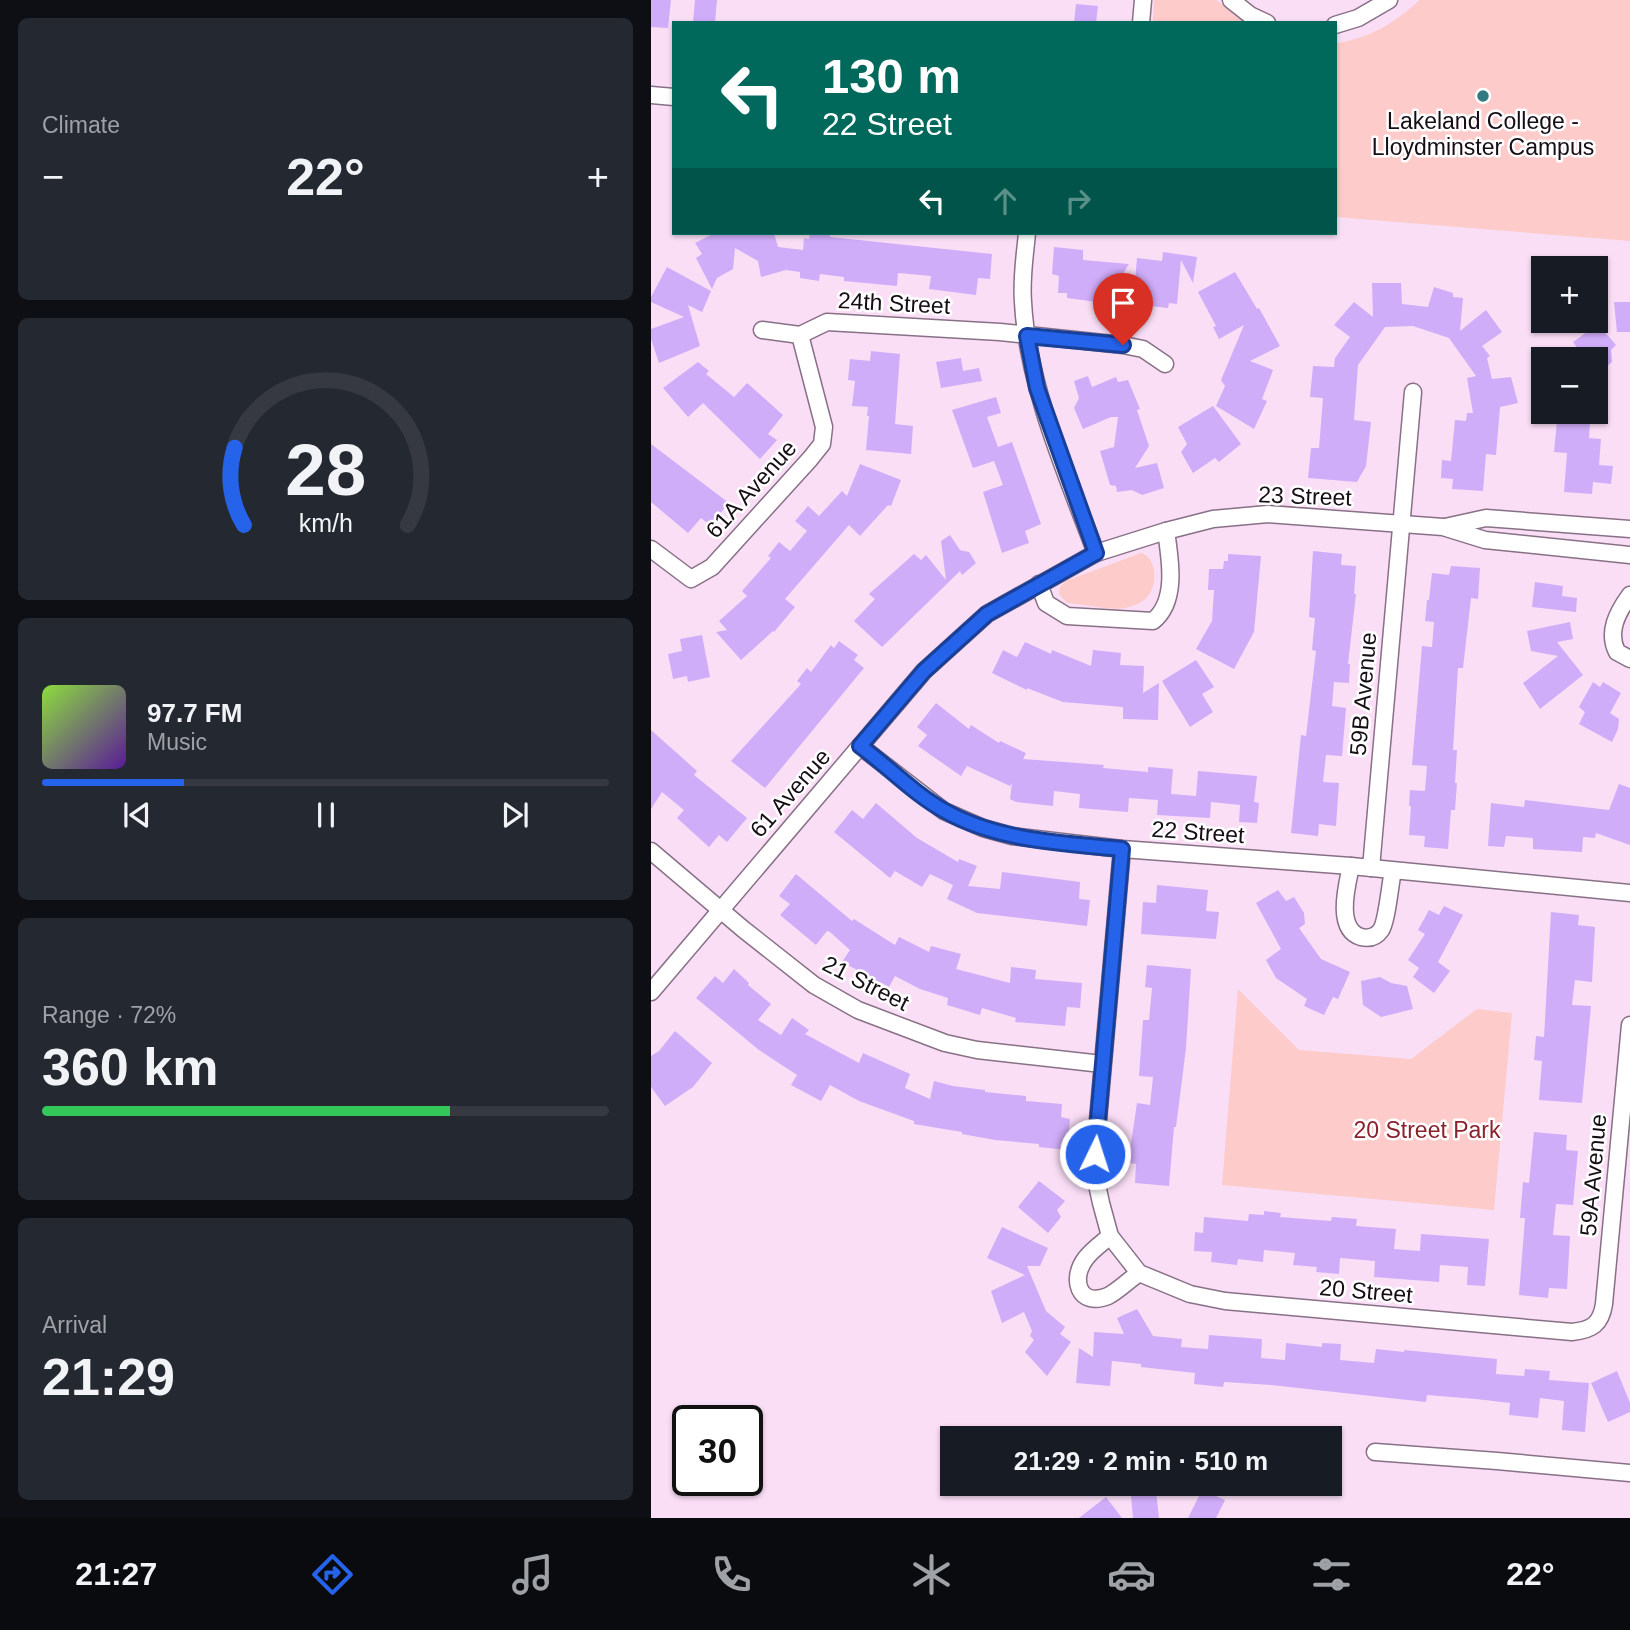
<!DOCTYPE html>
<html lang="en">
<head>
<meta charset="utf-8">
<style>
	:root { --surface:#171b24; --page:#242831; --text:#f1f3f6; --muted:#9ea1a6; --line:#363941; --accent:#2563eb }
	body { margin:0; font-family:Arial,sans-serif; background:var(--page); color:var(--text); height:100vh; display:flex; flex-direction:column; font-size:26px; white-space:nowrap }
	* { box-sizing:border-box; margin:0 }
	p { font-size:23px; color:var(--muted) }
	.icon { flex:none; width:38px; height:38px; fill:none; stroke:currentColor; stroke-width:2; stroke-linecap:round; stroke-linejoin:round }
	.map { position:relative; flex:1; overflow:hidden }
	.panel { display:flex; flex-direction:column; gap:18px; padding:18px; background:#0d0f14; width:651px }
	.panel>* { flex:none }
	.guide { position:absolute; left:21px; top:21px; width:665px; height:214px; border-radius:0px; box-shadow:0 2px 5px #0004; background:#00695c; color:#fff; overflow:hidden }
	.controls { position:absolute; left:880px; top:256px; display:grid; gap:14px }
	.controls a { display:grid; place-items:center; width:77px; height:77px; border-radius:0px; background:var(--surface); box-shadow:0 2px 5px #0004; font-size:35px }
	.speed { position:absolute; left:21px; top:1405px; display:flex; gap:14px; font-size:35px; font-weight:700; text-align:center }
	.speed>* { display:grid; place-content:center; width:91px; height:91px; border-radius:50%; background:var(--surface); box-shadow:0 2px 5px #0004; line-height:1 }
	.speed .limit { border:4px solid #111; border-radius:10px; background:#fff; color:#111 }
	.pin { position:absolute; display:grid; place-items:center; width:60px; height:60px; color:#fff; margin:-72px -30px; border-radius:50% 50% 50% 0; rotate:-45deg; box-shadow:0 0 7px #0007 }
	.pin .icon { rotate:45deg }
	.me { position:absolute; width:77px; margin:-38px; rotate:4deg; stroke-linejoin:round; filter:drop-shadow(0 0 5px #0008) }
	.turn { display:flex; align-items:center; gap:24px; height:147px; padding:0 35px; font-size:32px }
	.turn .icon { width:91px; height:91px; stroke-width:2.5 }
	.turn b { display:block; font-size:49px; line-height:60px }
	.lanes { display:flex; align-items:center; height:66px; padding:0 35px; background:#0003; justify-content:center; gap:35px; direction:ltr }
	.lanes .off { opacity:.35 }
	.big { font-size:52px; font-weight:700; line-height:1.1 }
	.panel .card { flex:1; display:flex; flex-direction:column; justify-content:center; gap:10px; min-width:0; padding:0 24px; border-radius:10px; background:var(--page) }
	.panel .dial { align-items:center; gap:0 }
	.dial svg { height:182px; overflow:visible; fill:none; stroke:var(--line); stroke-width:7; stroke-linecap:round; text-anchor:middle }
	.dial text { fill:var(--text); stroke:none }
	.song { display:flex; align-items:center; gap:21px }
	.cover { width:84px; height:84px; border-radius:10px; background:linear-gradient(135deg,hsl(90 70% 55%),hsl(270 70% 35%)) }
	.played { height:7px; border-radius:4px; background:linear-gradient(90deg,var(--accent) 25%,var(--line) 25%) }
	.keys { display:flex; justify-content:space-around; direction:ltr }
	.heat { display:flex; justify-content:space-between; align-items:center; font-size:38px; direction:ltr }
	.charge { height:10px; border-radius:5px; background:linear-gradient(90deg,#34c759 72%,var(--line) 0) }
	.trip { position:absolute; left:289px; top:1426px; width:402px; height:70px; border-radius:0px; background:var(--surface); box-shadow:0 2px 5px #0004; font-weight:700; line-height:70px; text-align:center }
	.tabs { display:flex; height:112px; justify-content:space-around; align-items:center; background:#090b0e; color:var(--muted) }
	.tabs .icon { width:49px; height:49px }
	.tabs .current { color:var(--accent) }
	.tabs b { font-size:32px; color:var(--text) }
	main { display:flex; flex:1; min-height:0 }
	.map>svg:first-child { display:block }
	.green { fill:#fdcbca }
	.building { fill:#d0adf9 }
	.lines { fill:none; stroke-linecap:round; stroke-linejoin:round }
	.minor-casing { stroke:#887086; stroke-width:19 }
	.minor { stroke:#fff; stroke-width:16 }
	.route-casing { stroke:#184099; stroke-width:18 }
	.route { stroke:#2563eb; stroke-width:12 }
	.poi-dot { fill:#317a82; stroke:#fff; stroke-width:2.5 }
	.labels { text-anchor:middle; dominant-baseline:central; stroke-width:5; stroke-linejoin:round; paint-order:stroke }
	.poi-label { font-size:23px; fill:#160d15; stroke:#fff }
	.street-label { font-size:23px; fill:#160d15; stroke:#fff }
	.park-label { font-size:23px; fill:#8c212e; stroke:#fff }
</style>
</head>
<body>
<main>
<section class="panel">
<div class="card"><p>Climate</p>
<div class="heat"><a>−</a><b class="big">22°</b><a>+</a></div>
</div>
<div class="card dial"><svg viewBox="0 0 100 80">
<path d="M14 69A42 42 0 1 1 86 69"/>
<path d="M14 69A42 42 0 0 1 10 35" stroke="#2563eb"/>
<text x="50" y="56" font-size="32" font-weight="700">28</text>
<text x="50" y="72" font-size="11">km/h</text>
</svg></div>
<div class="card">
<div class="song"><i class="cover"></i><div><b>97.7 FM</b><p>Music</p></div></div>
<div class="played"></div>
<div class="keys"><svg class="icon" aria-label="previous" viewBox="0 0 24 24"><path d="M18 5L8 12l10 7zM5 5v14"/></svg><svg class="icon" aria-label="pause" viewBox="0 0 24 24"><path d="M8 5v14M16 5v14"/></svg><svg class="icon" aria-label="next" viewBox="0 0 24 24"><path d="M6 5l10 7-10 7zM19 5v14"/></svg></div>
</div>
<div class="card"><p>Range · 72%</p><b class="big">360 km</b><div class="charge"></div></div>
<div class="card"><p>Arrival</p><b class="big">21:29</b></div>
</section>
<div class="map">
<svg width="979" height="1518" viewBox="0 0 979 1518">
	<rect width="100%" height="100%" fill="#fadef6"/>
	<!-- green -->
	<g class="green">
		<path d="M503,0H565L597,23H502Z"/>
		<path d="M769,0H979V241L684,217V44C723,36 740,25 769,0Z"/>
		<path d="M490,553C506,558 507,584 497,596C493,602 484,605 478,607C460,612 435,604 416,603L408,594L409,587L415,581Z"/>
		<path d="M587,989L648,1050L760,1059L826,1009L861,1013L843,1210L571,1185Z"/>
	</g>
	<!-- building -->
	<g class="building">
		<path d="M0,0H20L17,28L0,27Z"/>
		<path d="M44,0H66L64,23H42Z"/>
		<path d="M425,4L447,6L445,23H423Z"/>
		<path d="M55,233H123L127,247L152,250L153,238L158,239L159,233H179V237L341,254L339,279L327,278L325,295L278,289L280,276L247,273L246,286L193,281V277L169,274L168,281L149,278V272L135,270L110,277L107,261L84,248L82,269L66,278L61,289L45,258L51,254L44,243L60,235Z"/>
		<path d="M403,247L432,250V260L478,264L460,293H454L453,303L416,298V293H407L408,276L401,274Z"/>
		<path d="M512,252L546,257L542,283L530,260L526,304L518,303L517,308L482,304L486,258L511,261Z"/>
		<path d="M16,267L60,291L51,312L37,305L49,346L8,363L0,339V329L33,317L0,302V297Z"/>
		<path d="M584,272L606,309L608,308L629,346L599,361L622,370L611,399L616,401L603,429L565,406L574,386L570,380L593,325L568,339L562,327L565,326L547,292Z"/>
		<path d="M721,283H750L751,304L777,307L783,287L802,293V297L812,298L809,331L835,310L851,332L831,346L839,356L836,358L841,379L860,377L867,403L849,407L845,455L835,454L832,491L801,489L802,479L790,478L791,460L800,461L804,420L815,421L816,413H822L816,378L825,376L798,338L762,326L734,327L707,365L703,420L720,422L715,466L706,482L657,478L660,448H668L672,398L659,397L662,366L683,367L684,358L699,337L683,325L703,302L722,317Z"/>
		<path d="M963,302H979V332H966Z"/>
		<path d="M947,324L965,345L960,350L961,362L945,375V359H934L922,342Z"/>
		<path d="M220,351L249,354L244,424L262,426L260,454L215,450L218,416H216L217,407L201,406L204,381L197,380L199,359L219,361Z"/>
		<path d="M310,358L312,371L328,368L331,381L290,388L285,362Z"/>
		<path d="M47,362L58,371L55,374L83,397L96,383L132,415L117,434L126,440L109,459L52,403L37,417L12,388Z"/>
		<path d="M437,376L441,387L465,377L467,382L477,380L489,409L486,410L498,446L484,468L506,463L513,488L491,495L481,490L466,492L465,486L459,485L449,451L463,447L467,417H460L432,429L423,408L428,398L423,381Z"/>
		<path d="M345,397L350,413L336,417L347,447L361,442L390,524L374,531L378,543L351,553L332,492L352,485L343,461L322,468L301,410Z"/>
		<path d="M562,406L590,444L568,462L564,458L542,473L530,452L536,444L527,427Z"/>
		<path d="M907,411H938L933,422L939,423L938,438L950,439L948,465L962,466L960,484L942,482L941,494L913,492L916,453L903,452Z"/>
		<path d="M0,444L78,503L59,525L50,518L37,533L0,502Z"/>
		<path d="M209,464L250,480L240,506L237,505L209,536L198,525L134,599L144,607L123,632L122,631L90,660L65,632L76,630L68,621L96,596L91,591L120,558L117,556L128,542L139,551L156,531L144,521L157,506L168,516L191,491L196,496Z"/>
		<path d="M299,535L309,550L318,552L325,563L311,575L309,571L231,647L203,621L224,599L218,594L263,554L270,560L275,555L295,580L290,541Z"/>
		<path d="M662,551L691,554L690,565L705,566L703,594H705L697,664H699L698,683L683,682L681,706L695,708L691,756L675,755L672,782L688,783L685,826L668,824L667,836L640,833L650,735L655,736L665,651L661,650L664,618L658,617Z"/>
		<path d="M577,554L610,556L603,632L583,669L545,649L561,621L563,590H557L558,569H572L573,561H577Z"/>
		<path d="M800,566L829,568L827,599L820,598L812,668H807L802,750H806L804,783H806L804,810H800L797,849L773,847L774,836L758,835L760,806H758L759,790L774,791L776,766L761,765L771,646L781,647L783,622L774,621L776,600H778L781,573L798,575Z"/>
		<path d="M884,582L912,586L911,596L926,598L925,612L881,607Z"/>
		<path d="M919,622L922,639L906,642L932,675L889,709L872,683L907,656L880,651L876,631Z"/>
		<path d="M51,635L59,677L37,682L36,676L22,679L17,654L31,651L29,639Z"/>
		<path d="M188,641L207,655L203,660L213,668L114,788L80,761L150,684L146,681L156,668L160,672L180,645L183,648Z"/>
		<path d="M374,642L400,654L401,650L440,666L442,650L470,653L469,665L493,666L492,693L508,683L507,720L472,719V707L412,702L376,688V690L341,673L352,650L366,657Z"/>
		<path d="M545,660L563,687L551,694L562,712L539,727L511,681Z"/>
		<path d="M942,682L949,687L952,682L970,693L959,713L968,719L967,729L961,742L928,724L934,712L928,707Z"/>
		<path d="M285,703L318,729L320,725L348,743L349,741L375,753L372,759L453,765L452,768L497,772V767L522,769L520,794L545,796L547,771L606,776L603,802L608,803L606,823L588,822L589,805L560,802L559,818L506,815L507,800L478,798L477,812L428,808L429,794L403,791L402,806L365,802L359,799L361,783L359,786L316,766L310,776L267,746L276,735L266,727Z"/>
		<path d="M0,730L46,771L43,775L96,818L76,842L68,835L58,847L26,818L33,810L11,792L0,809Z"/>
		<path d="M968,784L979,788V845L945,833L944,838L932,837L931,852L882,849V838L855,836L853,847L837,846L840,803L873,807L874,800L958,810Z"/>
		<path d="M225,803L266,838L307,862L308,859L326,866L317,886L349,889L351,872L429,882L428,899L439,900L436,926L326,913L296,899L302,885L279,874L271,887L244,871L239,878L183,832L201,810L212,819Z"/>
		<path d="M145,874L201,921L203,919L244,945L248,937L278,952L280,946L310,954L305,969L359,983L360,967L385,970L384,979L431,983L429,1008L416,1007L414,1026L364,1022L365,1018L331,1008L329,1015L296,1005L297,998L269,989L244,976L238,987L191,962L199,950L179,932L176,931L165,945L129,915L139,904L128,896Z"/>
		<path d="M506,885L557,890L555,911L568,912L565,939L490,934L492,902L505,903Z"/>
		<path d="M627,890L635,901L643,897L653,913L654,924L648,928L670,959L699,972L687,999L682,997L673,1015L653,1006L656,999L625,978L615,960L630,949L605,903Z"/>
		<path d="M793,906L812,915L787,962L799,971L783,993L762,977L768,968L757,960L774,934L767,930L778,910L788,915Z"/>
		<path d="M900,912L928,915L927,925L944,927L941,982L924,980L921,1005L940,1006L931,1103L888,1100L891,1061L883,1060L885,1036L893,1037Z"/>
		<path d="M496,965L540,969L535,1048L525,1127H523L518,1186L484,1183L485,1164L477,1163L486,1103L499,1105L502,1077L488,1076L492,1020H498L501,988L494,987Z"/>
		<path d="M83,969L98,983L97,985L120,1004L107,1020L130,1035L141,1018L158,1030L154,1034L208,1063L212,1053L259,1074L254,1088L279,1099L283,1081L302,1086L334,1090V1092L375,1096V1101L411,1104L410,1117L419,1119L416,1150L388,1147V1144L344,1140L311,1134V1132L263,1124V1121L208,1101L179,1085L170,1101L140,1085L146,1075L108,1050L45,998L64,976L72,983Z"/>
		<path d="M729,977L740,983L756,986L762,1009L730,1017L712,1005L710,981Z"/>
		<path d="M24,1031L61,1063L42,1087L14,1106L0,1087V1056L8,1051Z"/>
		<path d="M883,1132L916,1135L915,1150L927,1151L922,1205L905,1204L902,1235L919,1236L916,1289L898,1288L897,1298L868,1295L874,1218H869L872,1182L878,1183Z"/>
		<path d="M388,1181L414,1201L406,1210L410,1217L397,1233L367,1207Z"/>
		<path d="M613,1211L630,1213L629,1217L680,1221L681,1217L706,1219L705,1226L745,1229L743,1249L769,1251L770,1234L838,1239L834,1286L816,1285L817,1267L789,1265L788,1282L723,1277L724,1261L689,1258L688,1274L665,1272L666,1267L642,1265L644,1253L613,1250L612,1262L587,1259L586,1265L560,1262L561,1252L543,1251L544,1232L552,1233L553,1217L597,1221L598,1214L613,1215Z"/>
		<path d="M351,1227L397,1248L389,1266H376L395,1311L414,1327L409,1334L420,1342L396,1376L374,1352L383,1340L379,1336L381,1331L373,1312L351,1323L340,1291L374,1275L336,1258Z"/>
		<path d="M486,1309L502,1336L531,1339L530,1347L557,1349L558,1335L611,1339L610,1358L634,1360L635,1343L671,1347V1343L690,1344L689,1360L723,1363L725,1349L753,1352V1350L846,1359L845,1374L873,1376L874,1369L899,1371L898,1380L938,1383L934,1432L911,1430L913,1401L889,1398L887,1418L858,1415L859,1403L825,1399L776,1395L775,1402L620,1385L573,1382L572,1387L543,1384L544,1373L490,1367V1364L461,1361L459,1386L425,1383L428,1348L442,1357L443,1332L473,1334L466,1318Z"/>
		<path d="M966,1371L979,1403V1412L957,1422L940,1383Z"/>
		<path d="M551,1490L574,1500L565,1518H537Z"/>
		<path d="M505,1491L508,1518H482L480,1495Z"/>
		<path d="M455,1497L471,1518H428Z"/>
	</g>
	<g class="lines">
		<!-- minor casing -->
		<g class="minor-casing">
			<g id="minor">
				<path d="M580,0L599,15L616,23"/>
				<path d="M490,23L492,0"/>
				<path d="M684,25L707,18L738,0"/>
				<path d="M0,95L23,97"/>
				<path d="M376,233C374,255 370,279 372,302C376,384 416,476 445,553"/>
				<path d="M111,330L149,335L176,322L349,332L472,345L492,349L514,364"/>
				<path d="M794,527L835,518L979,529"/>
				<path d="M0,549L40,579L61,567L159,459L171,444L173,427L149,335"/>
				<path d="M388,584L395,603L416,616L502,621C527,601 519,559 515,531"/>
				<path d="M979,595C966,613 956,632 966,652L979,659"/>
				<path d="M209,746L293,811L332,828L361,836L471,849L700,866L979,893"/>
				<path d="M471,849L444,1154L445,1180L450,1203L459,1236L488,1273L539,1294L574,1301L921,1332C941,1330 950,1324 953,1304L979,1025"/>
				<path d="M0,851L92,929L163,985L207,1010L294,1043L326,1050L451,1064"/>
				<path d="M700,866C696,885 684,929 710,937C718,939 725,937 730,930C736,921 739,884 742,871"/>
				<path d="M720,868L762,392"/>
				<path d="M0,992L273,671L336,614L445,553L515,531L562,519L617,514L792,527L834,540L979,555"/>
				<path d="M459,1236C451,1243 441,1250 435,1258C419,1278 427,1308 457,1296C467,1291 478,1280 488,1273"/>
				<path d="M724,1452L846,1461L979,1473"/>
			</g>
		</g>
		<!-- minor -->
		<use href="#minor" class="minor"/>
	</g>
	<g class="lines">
		<!-- route casing -->
		<g class="route-casing">
			<path id="route" d="M444,1154L471,849C412,843 347,841 294,811C263,794 238,767 209,746L273,671L336,614L445,553L386,388L376,336L472,345"/>
		</g>
		<!-- route -->
		<use href="#route" class="route"/>
	</g>
	<!-- markers -->
	<circle class="poi-dot" cx="832" cy="96" r="7"/>
	<g class="labels">
		<!-- poi labels -->
		<g class="poi-label">
			<text x="832" y="121">Lakeland College -<tspan x="832" dy="26">Lloydminster Campus</tspan></text>
		</g>
		<!-- street labels -->
		<g class="street-label">
			<text transform="translate(243 303) rotate(3)">24th Street</text>
			<text transform="translate(100 489) rotate(-48)">61A Avenue</text>
			<text transform="translate(654 496) rotate(2)">23 Street</text>
			<text transform="translate(712 694) rotate(-85)">59B Avenue</text>
			<text transform="translate(139 793) rotate(-49)">61 Avenue</text>
			<text transform="translate(547 832) rotate(4)">22 Street</text>
			<text transform="translate(215 983) rotate(27)">21 Street</text>
			<text transform="translate(942 1175) rotate(-85)">59A Avenue</text>
			<text transform="translate(715 1291) rotate(5)">20 Street</text>
		</g>
		<!-- park labels -->
		<g class="park-label">
			<text x="776" y="1130">20 Street Park</text>
		</g>
	</g>
</svg>
<div class="controls">
<a>+</a>
<a>−</a>
</div>
<div class="speed"><div class="limit">30</div></div>
<div class="pin" style="left:472px;top:345px;background:#d93025"><svg class="icon" aria-label="arrive" viewBox="0 0 24 24"><path d="M6 21V4h12l-3 4 3 4H6"/></svg></div>
<svg class="me" style="left:444px;top:1154px" viewBox="-20 -20 40 40"><circle r="17" fill="#2563eb" stroke="#fff" stroke-width="3"/><path d="M0-11L8 9 0 5-8 9z" fill="#fff"/></svg>
<div class="trip">21:29 · 2 min · 510 m</div>
<div class="guide">
<div class="turn"><svg class="icon" aria-label="left" viewBox="0 0 24 24"><path d="M17 20v-9H6M10 6l-5 5 5 5"/></svg><div><b>130 m</b>22 Street</div></div>
<div class="lanes"><svg class="icon" aria-label="left" viewBox="0 0 24 24"><path d="M17 20v-9H6M10 6l-5 5 5 5"/></svg><svg class="icon off" aria-label="ahead" viewBox="0 0 24 24"><path d="M12 20V5M6 11l6-6 6 6"/></svg><svg class="icon off" aria-label="right" viewBox="0 0 24 24"><path d="M7 20v-9h11M14 6l5 5-5 5"/></svg></div>
</div>
</div>
</main>
<nav class="tabs">
<b>21:27</b>
<svg class="icon current" aria-label="directions" viewBox="0 0 24 24"><path d="M12 3l9 9-9 9-9-9zM9 14v-3h6M13 9l2 2-2 2"/></svg>
<svg class="icon" aria-label="music" viewBox="0 0 24 24"><path d="M9 18V5l10-2v13"/><circle cx="6" cy="18" r="3"/><circle cx="16" cy="16" r="3"/></svg>
<svg class="icon" aria-label="phone" viewBox="0 0 24 24"><path d="M5 4h4l2 5-3 2q2 4 5 5l2-3 5 2v4C11 20 4 13 5 4z"/></svg>
<svg class="icon" aria-label="climate" viewBox="0 0 24 24"><path d="M12 3v18M4 7l16 10M4 17L20 7"/></svg>
<svg class="icon" aria-label="car" viewBox="0 0 24 24"><path d="M5 17H2v-5l4-1 3-4h7l3 4 3 1v5h-3M9 17h6M6 11h13"/><circle cx="7" cy="17" r="2"/><circle cx="17" cy="17" r="2"/></svg>
<svg class="icon" aria-label="filters" viewBox="0 0 24 24"><path d="M4 7h16M4 17h16"/><circle cx="9" cy="7" r="2"/><circle cx="15" cy="17" r="2"/></svg>
<b>22°</b>
</nav>
</body>
</html>
